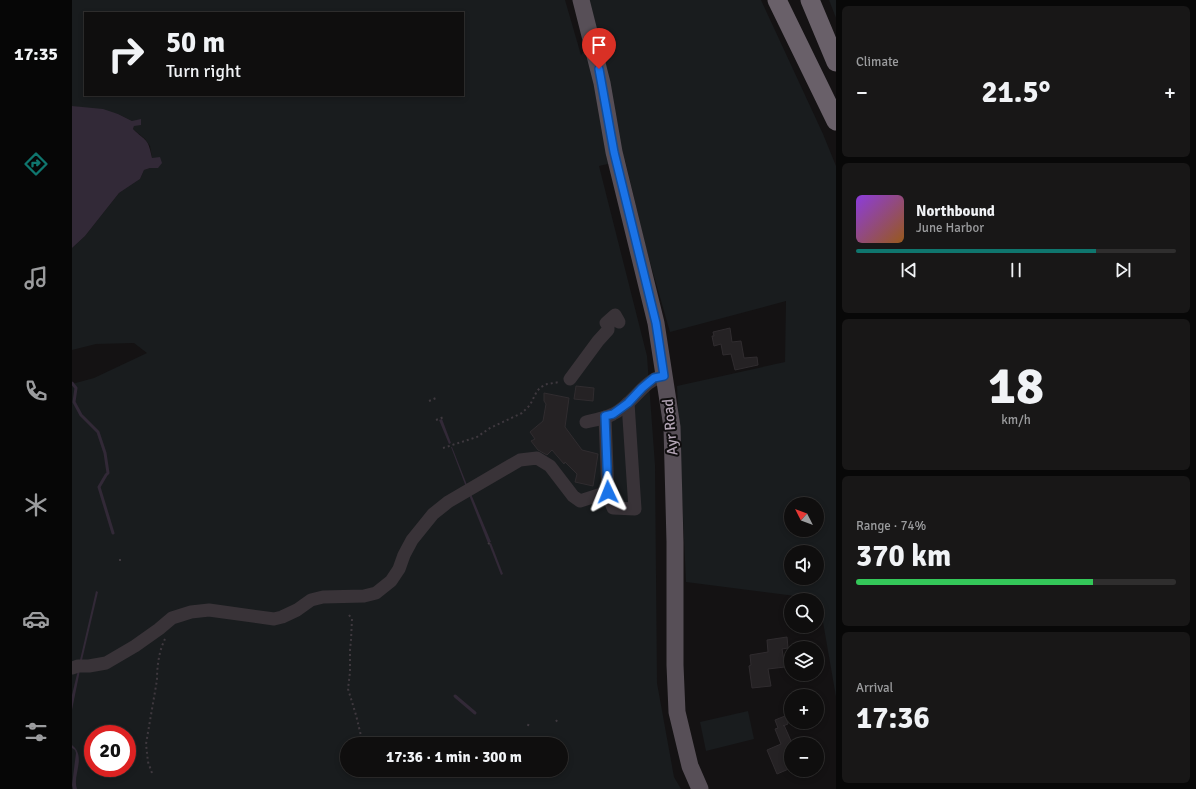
<!DOCTYPE html>
<html lang="en">
<head>
<meta charset="utf-8">
<style>
	:root { --surface:#0f0e0e; --page:#181717; --text:#f1f3f6; --muted:#9b9c9e; --line:#2f2e2e; --accent:#0f766e }
	body { margin:0; font-family:Signika,sans-serif; background:var(--page); color:var(--text); height:100vh; display:flex; flex-direction:column; font-size:15px; white-space:nowrap }
	* { box-sizing:border-box; margin:0 }
	p { font-size:13px; color:var(--muted) }
	.icon { flex:none; width:22px; height:22px; fill:none; stroke:currentColor; stroke-width:2; stroke-linecap:round; stroke-linejoin:round }
	.map { position:relative; flex:1; overflow:hidden }
	.side { display:flex; flex-direction:column; gap:6px; padding:6px; background:#080808; width:360px }
	.side>* { flex:none }
	.banner { position:absolute; left:12px; top:12px; width:380px; height:84px; border-radius:0px; box-shadow:0 2px 6px #0003,0 0 0 1px var(--line); background:#0f0e0e; color:var(--text); overflow:hidden }
	.needle { width:26px; rotate:312deg }
	.controls { position:absolute; left:712px; top:497px; display:grid; gap:8px }
	.controls a { display:grid; place-items:center; width:40px; height:40px; border-radius:50%; background:var(--surface); box-shadow:0 2px 6px #0003,0 0 0 1px var(--line); font-size:20px }
	.speed { position:absolute; left:12px; top:725px; display:flex; gap:8px; font-size:20px; font-weight:700; text-align:center }
	.speed>* { display:grid; place-content:center; width:52px; height:52px; border-radius:50%; background:var(--surface); box-shadow:0 2px 6px #0003,0 0 0 1px var(--line); line-height:1 }
	.speed .limit { border:6px solid #d22; background:#fff; color:#111 }
	.pin { position:absolute; display:grid; place-items:center; width:34px; height:34px; color:#fff; margin:-41px -17px; border-radius:50% 50% 50% 0; rotate:-45deg; box-shadow:0 0 4px #0007 }
	.pin .icon { rotate:45deg }
	.me { position:absolute; width:44px; margin:-22px; rotate:358deg; stroke-linejoin:round; filter:drop-shadow(0 0 3px #0008) }
	.turn { display:flex; align-items:center; gap:14px; height:84px; padding:0 16px; font-size:18px }
	.turn .icon { width:52px; height:52px; stroke-width:2.5 }
	.turn b { display:block; font-size:28px; line-height:34px }
	.big { font-size:30px; font-weight:700; line-height:1.1 }
	.side .card { flex:1; display:flex; flex-direction:column; justify-content:center; gap:6px; min-width:0; padding:0 14px; border-radius:6px; background:var(--page) }
	.side .dial { align-items:center; gap:0 }
	.dial b { font-size:52px; line-height:1 }
	.song { display:flex; align-items:center; gap:12px }
	.cover { width:48px; height:48px; border-radius:6px; background:linear-gradient(135deg,hsl(270 70% 55%),hsl(30 70% 35%)) }
	.played { height:4px; border-radius:2px; background:linear-gradient(90deg,var(--accent) 75%,var(--line) 75%) }
	.keys { display:flex; justify-content:space-around; direction:ltr }
	.heat { display:flex; justify-content:space-between; align-items:center; font-size:22px; direction:ltr }
	.charge { height:6px; border-radius:3px; background:linear-gradient(90deg,#34c759 74%,var(--line) 0) }
	.trip { position:absolute; left:268px; top:737px; width:228px; height:40px; border-radius:20px; background:var(--surface); box-shadow:0 2px 6px #0003,0 0 0 1px var(--line); font-weight:700; line-height:40px; text-align:center }
	main { display:flex; flex:1; min-height:0 }
	.dock { display:flex; flex-direction:column; width:72px; justify-content:space-around; align-items:center; background:#060606; color:var(--muted) }
	.dock .icon { width:28px; height:28px }
	.dock .active { color:var(--accent) }
	.dock b { font-size:18px; color:var(--text) }
	.map>svg:first-child { display:block }
	.green { fill:#191c1e; fill-rule:evenodd }
	.water { fill:#322937 }
	.lines { fill:none; stroke-linecap:round; stroke-linejoin:round }
	.stream { stroke:#322937; stroke-width:3 }
	.building { fill:#252224; stroke:#302c2f }
	.path { stroke:#3f393f; stroke-width:2; stroke-dasharray:2 3; stroke-linecap:butt }
	.minor { stroke:#393338; stroke-width:13 }
	.major { stroke:#574f57; stroke-width:17 }
	.highway { stroke:#696069; stroke-width:19 }
	.route-casing { stroke:#114b97; stroke-width:10 }
	.route { stroke:#1a73e8; stroke-width:7 }
	.labels { text-anchor:middle; dominant-baseline:central; stroke-width:4; stroke-linejoin:round; paint-order:stroke }
	.street-label { font-size:15px; fill:#b2a4b4; stroke:#0f0d0e }
</style>
</head>
<body>
<main>
<nav class="dock">
<b>17:35</b>
<svg class="icon active" aria-label="directions" viewBox="0 0 24 24"><path d="M12 3l9 9-9 9-9-9zM9 14v-3h6M13 9l2 2-2 2"/></svg>
<svg class="icon" aria-label="music" viewBox="0 0 24 24"><path d="M9 18V5l10-2v13"/><circle cx="6" cy="18" r="3"/><circle cx="16" cy="16" r="3"/></svg>
<svg class="icon" aria-label="phone" viewBox="0 0 24 24"><path d="M5 4h4l2 5-3 2q2 4 5 5l2-3 5 2v4C11 20 4 13 5 4z"/></svg>
<svg class="icon" aria-label="climate" viewBox="0 0 24 24"><path d="M12 3v18M4 7l16 10M4 17L20 7"/></svg>
<svg class="icon" aria-label="car" viewBox="0 0 24 24"><path d="M5 17H2v-5l4-1 3-4h7l3 4 3 1v5h-3M9 17h6M6 11h13"/><circle cx="7" cy="17" r="2"/><circle cx="17" cy="17" r="2"/></svg>
<svg class="icon" aria-label="filters" viewBox="0 0 24 24"><path d="M4 7h16M4 17h16"/><circle cx="9" cy="7" r="2"/><circle cx="15" cy="17" r="2"/></svg>
</nav>
<div class="map">
<svg width="764" height="789" viewBox="0 0 764 789">
	<rect width="100%" height="100%" fill="#141213"/>
	<!-- green -->
	<g class="green">
		<path d="M0,0H493L509,55L526,36L517,0H689L751,134L764,166V697L747,599L614,582L605,386L713,362L714,301L598,332L574,248L553,160L527,166L575,356L583,465L585,683L602,777L609,789H0V384L22,378L75,353L62,343L24,344L0,350V248L13,236L47,193L68,179L72,170L78,168H86L80,158L78,146L73,139L61,129L62,126L60,121L46,114L0,106ZM13,13H391V95H13ZM719,504H745V530H719ZM719,552H745V578H719ZM21,734H55V768H21ZM275,744H489V770H275Z"/>
		<path d="M757,0H764V18Z"/>
		<path d="M676,711L682,739L634,751L628,722Z"/>
	</g>
	<!-- water -->
	<g class="water">
		<path d="M0,106L31,109L46,114L60,121L69,119V125L62,126L61,129C74,142 76,137 80,158L88,157L90,163L86,168H78L72,170L68,179L47,193L13,236L0,248Z"/>
		<path d="M370,419L379,443L377,444L367,420Z"/>
		<path d="M379,447H380L395,485L394,487Z"/>
		<path d="M399,494L419,542L416,543L397,495Z"/>
		<path d="M419,543L431,574L429,575L417,544Z"/>
		<path d="M24,591L26,592L10,660H8Z"/>
		<path d="M6,670H8L0,710V695Z"/>
		<path d="M0,745C15,757 0,775 5,789H1L0,785L4,753L3,750L0,748Z"/>
	</g>
	<g class="lines">
		<!-- stream -->
		<g class="stream">
			<path d="M0,383L4,388L2,402L9,415L26,432L33,453L36,473L34,475L27,487L41,533"/>
			<path d="M383,696L403,713"/>
		</g>
	</g>
	<!-- building -->
	<g class="building">
		<path d="M658,328L660,342L669,341L672,358L685,357L686,365L663,370L659,354L651,355L649,344L642,346L640,336H642L641,332Z"/>
		<path d="M504,386L522,388L521,401L502,399Z"/>
		<path d="M472,393L497,398L493,427L510,450L526,454L521,486L503,482L505,474L493,462L492,464L480,450L475,455L466,450L459,441L463,439L458,432L471,421L474,404L472,401Z"/>
		<path d="M715,637L716,648L710,649L713,667L696,669L699,686L680,688L677,666L679,665L678,655L696,652L695,640Z"/>
		<path d="M713,716L716,724L711,726L712,725L719,741V768L705,774L695,750L709,744L703,729L706,728L703,720Z"/>
	</g>
	<g class="lines">
		<!-- path -->
		<g class="path">
			<path d="M357,401L364,398"/>
			<path d="M364,420L372,417"/>
			<path d="M371,448L405,437L418,428L450,413L458,405L465,391L469,387L475,384L488,382"/>
			<path d="M416,544L419,542"/>
			<path d="M47,560H49"/>
			<path d="M277,615L280,619L279,640L278,650V672L276,689L284,715L290,740"/>
			<path d="M484,720L486,723"/>
			<path d="M456,726L457,722"/>
			<path d="M80,773L76,762L74,744L85,680C85,666 87,651 93,639"/>
		</g>
		<!-- minor -->
		<g class="minor">
			<path d="M498,379L526,341L536,330V325L534,323L543,315L547,322"/>
			<path d="M533,417L536,495L541,508L563,509L556,403"/>
			<path d="M514,422C523,420 534,418 541,414C562,404 569,382 592,375"/>
			<path d="M0,668L6,666H17L34,663L63,646L87,629L100,618L119,612L137,610L202,619L210,617L225,610L239,600L251,597L292,596L304,593L319,581L327,569L332,555L340,540L361,514L376,502L448,460L465,458L478,466L501,496L508,501L536,492"/>
		</g>
		<!-- major -->
		<path class="major" d="M509,0L530,83L542,152L584,323L600,427L603,542V665L605,712L618,766L628,789"/>
		<!-- highway -->
		<g class="highway">
			<path d="M705,0L764,121"/>
			<path d="M738,0L764,62"/>
		</g>
	</g>
	<g class="lines">
		<!-- route casing -->
		<g class="route-casing">
			<path id="route" d="M527,69L542,152L584,323L592,376L582,378L570,388L556,403L541,414L533,416L536,492"/>
		</g>
		<!-- route -->
		<use href="#route" class="route"/>
	</g>
	<g class="labels">
		<!-- street labels -->
		<g class="street-label">
			<text transform="translate(598 427) rotate(-95)">Ayr Road</text>
		</g>
	</g>
</svg>
<div class="controls">
<a><svg class="needle" viewBox="-14 -14 28 28"><path d="M0-13l5 13h-10z" fill="#e53935"/><path d="M0 13l5-13h-10z" fill="#9b9c9e"/></svg></a>
<a><svg class="icon" aria-label="sound" viewBox="0 0 24 24"><path d="M4 9h4l5-4v14l-5-4H4zM17 9q2 3 0 6"/></svg></a>
<a><svg class="icon" aria-label="search" viewBox="0 0 24 24"><circle cx="10" cy="10" r="6"/><path d="M15 15l6 6"/></svg></a>
<a><svg class="icon" aria-label="layers" viewBox="0 0 24 24"><path d="M12 4l9 5-9 5-9-5zM3 14l9 5 9-5"/></svg></a>
<a>+</a>
<a>−</a>
</div>
<div class="speed"><div class="limit">20</div></div>
<div class="pin" style="left:527px;top:69px;background:#d93025"><svg class="icon" aria-label="arrive" viewBox="0 0 24 24"><path d="M6 21V4h12l-3 4 3 4H6"/></svg></div>
<svg class="me" style="left:536px;top:492px" viewBox="-20 -20 40 40"><path d="M0-17L14 15 0 8-14 15z" fill="#1a73e8" stroke="#fff" stroke-width="4"/></svg>
<div class="trip">17:36 · 1 min · 300 m</div>
<div class="banner">
<div class="turn"><svg class="icon" aria-label="right" viewBox="0 0 24 24"><path d="M7 20v-9h11M14 6l5 5-5 5"/></svg><div><b>50 m</b>Turn right</div></div>
</div>
</div>
<section class="side">
<div class="card"><p>Climate</p>
<div class="heat"><a>−</a><b class="big">21.5°</b><a>+</a></div>
</div>
<div class="card">
<div class="song"><i class="cover"></i><div><b>Northbound</b><p>June Harbor</p></div></div>
<div class="played"></div>
<div class="keys"><svg class="icon" aria-label="previous" viewBox="0 0 24 24"><path d="M18 5L8 12l10 7zM5 5v14"/></svg><svg class="icon" aria-label="pause" viewBox="0 0 24 24"><path d="M8 5v14M16 5v14"/></svg><svg class="icon" aria-label="next" viewBox="0 0 24 24"><path d="M6 5l10 7-10 7zM19 5v14"/></svg></div>
</div>
<div class="card dial"><b>18</b><p>km/h</p></div>
<div class="card"><p>Range · 74%</p><b class="big">370 km</b><div class="charge"></div></div>
<div class="card"><p>Arrival</p><b class="big">17:36</b></div>
</section>
</main>
</body>
</html>
